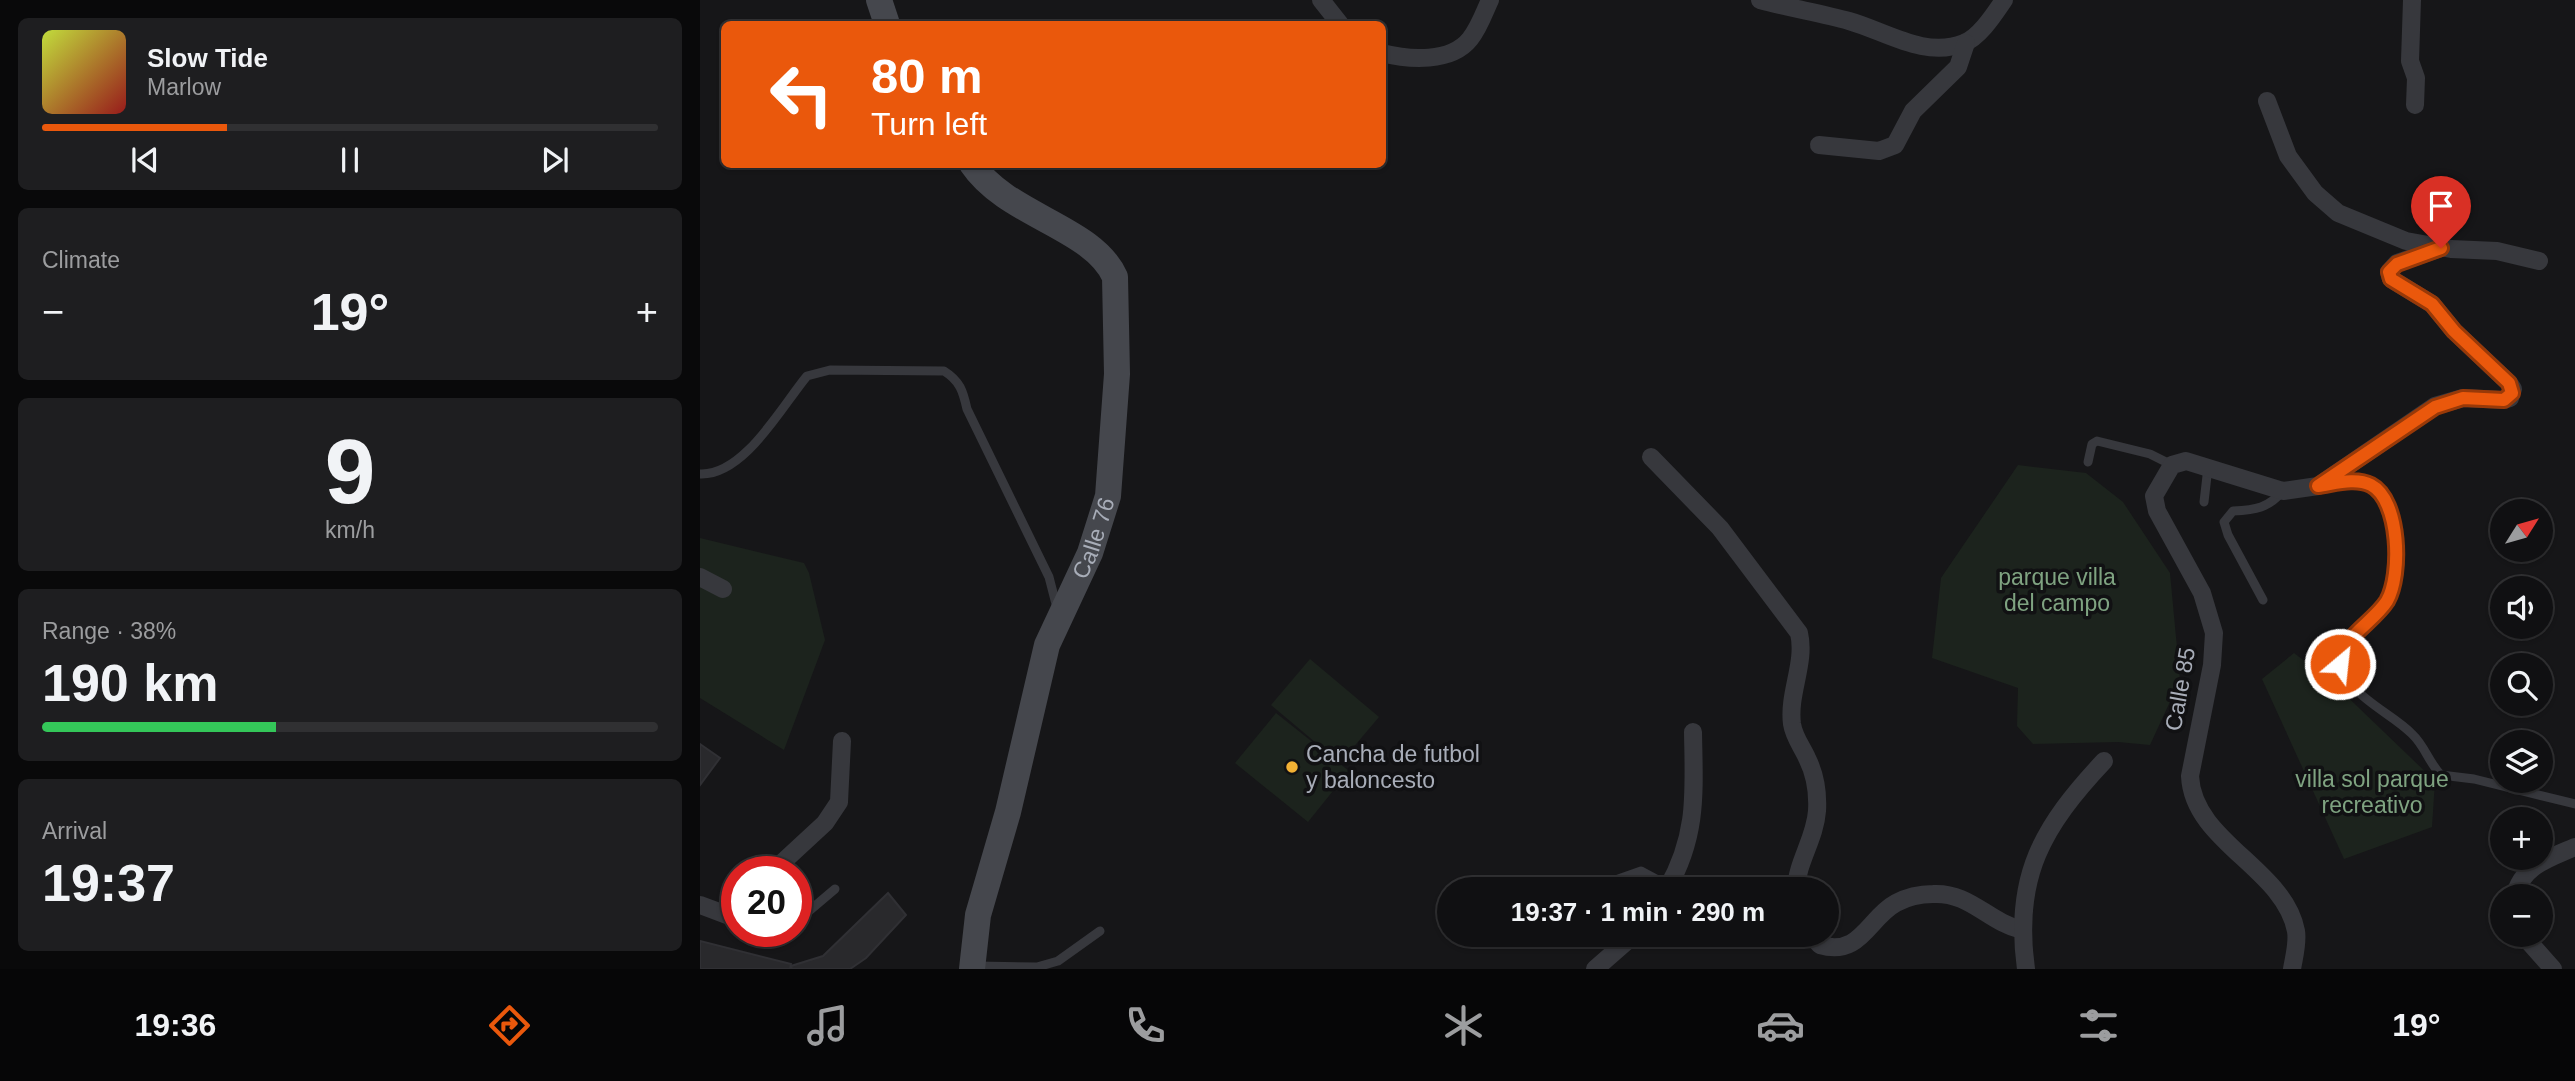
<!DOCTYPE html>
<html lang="en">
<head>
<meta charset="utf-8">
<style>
	:root { --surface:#101012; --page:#1e1e20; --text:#f1f3f6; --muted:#9c9d9f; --line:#303032; --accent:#ea580c }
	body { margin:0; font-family:Helvetica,sans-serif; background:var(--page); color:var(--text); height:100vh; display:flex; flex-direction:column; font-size:26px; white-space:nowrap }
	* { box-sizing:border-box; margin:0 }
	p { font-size:23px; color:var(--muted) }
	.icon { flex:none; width:38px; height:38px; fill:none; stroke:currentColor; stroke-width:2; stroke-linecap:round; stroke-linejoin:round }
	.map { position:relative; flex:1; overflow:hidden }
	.details { display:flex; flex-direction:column; gap:18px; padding:18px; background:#09090a; width:700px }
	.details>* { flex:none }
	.guide { position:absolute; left:21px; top:21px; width:665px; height:147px; border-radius:10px; box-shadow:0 2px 5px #0004,0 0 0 2px var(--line); background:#ea580c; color:#fff; overflow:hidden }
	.needle { width:46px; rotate:53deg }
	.controls { position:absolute; left:1790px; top:499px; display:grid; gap:14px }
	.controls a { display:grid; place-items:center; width:63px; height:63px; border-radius:50%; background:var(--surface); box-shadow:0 2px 5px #0004,0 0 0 2px var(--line); font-size:35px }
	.speed { position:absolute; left:21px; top:856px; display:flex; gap:14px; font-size:35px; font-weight:700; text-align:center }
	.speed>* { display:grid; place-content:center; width:91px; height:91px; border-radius:50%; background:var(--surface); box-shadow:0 2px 5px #0004,0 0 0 2px var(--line); line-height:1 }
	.speed .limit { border:10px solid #d22; background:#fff; color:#111 }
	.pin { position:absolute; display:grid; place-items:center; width:60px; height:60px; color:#fff; margin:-72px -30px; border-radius:50% 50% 50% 0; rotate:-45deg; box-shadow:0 0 7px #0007 }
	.pin .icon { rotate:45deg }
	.me { position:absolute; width:77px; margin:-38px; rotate:28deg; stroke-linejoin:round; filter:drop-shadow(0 0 5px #0008) }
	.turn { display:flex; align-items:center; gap:24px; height:147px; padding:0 35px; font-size:32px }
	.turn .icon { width:91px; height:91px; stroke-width:2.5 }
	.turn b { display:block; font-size:49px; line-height:60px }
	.big { font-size:52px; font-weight:700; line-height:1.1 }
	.details .widget { flex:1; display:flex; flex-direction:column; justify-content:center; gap:10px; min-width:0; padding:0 24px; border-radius:10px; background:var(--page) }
	.details .dial { align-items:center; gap:0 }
	.dial b { font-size:91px; line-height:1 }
	.song { display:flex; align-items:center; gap:21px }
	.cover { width:84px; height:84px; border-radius:10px; background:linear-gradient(135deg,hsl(70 70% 55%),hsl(0 70% 35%)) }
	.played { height:7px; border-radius:4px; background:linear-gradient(90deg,var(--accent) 30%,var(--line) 30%) }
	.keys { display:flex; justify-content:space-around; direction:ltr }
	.heat { display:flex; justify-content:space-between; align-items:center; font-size:38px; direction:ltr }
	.charge { height:10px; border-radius:5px; background:linear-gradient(90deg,#34c759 38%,var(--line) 0) }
	.trip { position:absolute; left:737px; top:877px; width:402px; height:70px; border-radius:35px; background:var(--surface); box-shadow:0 2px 5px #0004,0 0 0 2px var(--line); font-weight:700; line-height:70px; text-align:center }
	.tabs { display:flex; height:112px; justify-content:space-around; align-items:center; background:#060607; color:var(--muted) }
	.tabs .icon { width:49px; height:49px }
	.tabs .active { color:var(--accent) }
	.tabs b { font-size:32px; color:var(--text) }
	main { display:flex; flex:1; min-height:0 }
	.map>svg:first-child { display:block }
	.green { fill:#1c231d }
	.building { fill:#29292c; stroke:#303034; stroke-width:2 }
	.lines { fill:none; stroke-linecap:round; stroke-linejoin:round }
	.lane { stroke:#37383d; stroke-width:9 }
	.street { stroke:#37383d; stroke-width:18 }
	.secondary { stroke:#45474d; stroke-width:26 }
	.route-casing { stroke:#983908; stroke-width:18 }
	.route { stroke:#ea580c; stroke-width:12 }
	.poi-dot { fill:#f2b134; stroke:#111113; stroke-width:2.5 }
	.labels { text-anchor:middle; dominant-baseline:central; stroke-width:7; stroke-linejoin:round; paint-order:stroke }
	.street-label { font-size:23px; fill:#a8adb8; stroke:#111113 }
	.park-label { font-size:23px; fill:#7fa381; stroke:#111113 }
	.poi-label { font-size:23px; fill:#a8adb8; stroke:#111113; text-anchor:start }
</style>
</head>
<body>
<main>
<section class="details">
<div class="widget">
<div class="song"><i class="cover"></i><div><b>Slow Tide</b><p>Marlow</p></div></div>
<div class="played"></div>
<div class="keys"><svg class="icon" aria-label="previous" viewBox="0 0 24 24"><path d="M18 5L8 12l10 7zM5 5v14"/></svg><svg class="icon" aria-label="pause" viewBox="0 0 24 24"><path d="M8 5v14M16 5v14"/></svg><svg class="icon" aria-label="next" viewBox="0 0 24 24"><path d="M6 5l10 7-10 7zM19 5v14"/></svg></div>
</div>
<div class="widget"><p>Climate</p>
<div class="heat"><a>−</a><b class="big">19°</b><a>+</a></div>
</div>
<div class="widget dial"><b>9</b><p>km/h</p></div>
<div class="widget"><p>Range · 38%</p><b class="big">190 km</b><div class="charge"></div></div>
<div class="widget"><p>Arrival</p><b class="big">19:37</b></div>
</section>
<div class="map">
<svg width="1875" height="969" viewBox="0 0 1875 969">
	<rect width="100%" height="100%" fill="#161618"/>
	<!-- green -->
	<g class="green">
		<path d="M1318,465L1386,473L1423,502L1470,573L1480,680L1450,745L1418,742L1333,744L1317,726L1318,688L1232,658L1241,578Z"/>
		<path d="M0,538L104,563L109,573L125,640L84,750L0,698Z"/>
		<path d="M1594,653L1633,683L1735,781L1732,827L1644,859L1562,679Z"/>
		<path d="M610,659L679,717L640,763L571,705Z"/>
		<path d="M576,713L649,771L608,822L535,763Z"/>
	</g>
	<!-- building -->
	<g class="building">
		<path d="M0,744L20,758L0,785Z"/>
		<path d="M188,893L206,915L166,958L150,969H92L91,966L123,956Z"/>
		<path d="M0,941L91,964L90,969H0Z"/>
	</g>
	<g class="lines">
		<!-- lane -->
		<g class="lane">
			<path d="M1388,462L1392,444L1397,441L1450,454L1472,465"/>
			<path d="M0,474C44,476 82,406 107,376L130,370L244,371C260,381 263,391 267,409L349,577L357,608"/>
			<path d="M1626,485C1642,482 1661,477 1674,487C1700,506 1702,575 1687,600C1675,621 1652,633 1641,654C1640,694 1689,710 1712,734C1725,746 1729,763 1741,775L1774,779L1875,804"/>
			<path d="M1504,502L1508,467"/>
			<path d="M1563,600L1528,535L1524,522L1533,511C1556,510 1568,508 1583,491"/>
			<path d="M890,889L941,871L969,886"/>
			<path d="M96,922L135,889"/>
			<path d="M277,966L337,967L358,961L400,931"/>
		</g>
		<!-- street -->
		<g class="street">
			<path d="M621,0L640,24"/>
			<path d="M1060,0C1089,8 1120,13 1149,21C1185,31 1225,59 1264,43C1280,37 1295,13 1304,0"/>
			<path d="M1712,0L1710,61L1716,78L1715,105"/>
			<path d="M682,53C709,60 751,63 770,39C779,28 784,13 790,0"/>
			<path d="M1567,101L1588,156L1615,193L1638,213L1706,241L1751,249L1797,251L1839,261"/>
			<path d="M1119,145L1179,151L1195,145L1213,111L1258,67L1266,43"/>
			<path d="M951,457L1020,528L1099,633C1106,663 1088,693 1092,724C1094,737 1102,747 1107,758C1115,774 1118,794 1117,811C1115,839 1097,862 1096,889"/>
			<path d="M0,577L23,589"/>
			<path d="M72,872L125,823L139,802L142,741"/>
			<path d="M967,889C998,835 994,792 993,732"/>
			<path d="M1815,896C1821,866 1850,858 1875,847"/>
			<path d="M0,905L27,915L37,904"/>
			<path d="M1110,934L1120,945C1161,957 1168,918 1196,903C1207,897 1221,894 1233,894C1270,892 1288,922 1322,930"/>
			<path d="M1822,934L1853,969"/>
			<path d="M895,969L935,934"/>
			<path d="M1326,969C1313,876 1343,826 1404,761"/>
			<path d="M1592,969C1594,957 1598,943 1596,931C1584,868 1493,842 1490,776L1512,665L1514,633L1502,593L1457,511L1454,496L1472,465L1486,461L1583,491L1618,486L1735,406L1763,398L1804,400L1810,398L1813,389L1809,383L1754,331L1732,304L1691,279L1689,272L1697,263L1741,248"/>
		</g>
		<!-- secondary -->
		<g class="secondary">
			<path d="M179,0L187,24"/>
			<path id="s1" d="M272,969L278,915L308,812L347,645L390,553L408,496L417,374L415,277C393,227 307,216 272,164"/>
		</g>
	</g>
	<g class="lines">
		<!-- route casing -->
		<g class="route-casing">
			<path id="route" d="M1640,664C1641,637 1673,623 1687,601C1702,575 1700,500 1671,485C1655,477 1634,484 1618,486L1735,407L1763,398L1804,400L1812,393L1809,383L1754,331L1732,304L1691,279L1689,272L1697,264L1741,248"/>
		</g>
		<!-- route -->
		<use href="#route" class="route"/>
	</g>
	<!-- markers -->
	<circle class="poi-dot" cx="592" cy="767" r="7"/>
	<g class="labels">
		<!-- street labels -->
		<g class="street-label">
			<text stroke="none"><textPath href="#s1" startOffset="450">Calle 76</textPath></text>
			<text transform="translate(1480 689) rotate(-80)">Calle 85</text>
		</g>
		<!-- park labels -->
		<g class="park-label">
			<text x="1357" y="577">parque villa<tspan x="1357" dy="26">del campo</tspan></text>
			<text x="1672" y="779">villa sol parque<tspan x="1672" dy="26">recreativo</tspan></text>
		</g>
		<!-- poi labels -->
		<g class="poi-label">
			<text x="606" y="754">Cancha de futbol<tspan x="606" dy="26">y baloncesto</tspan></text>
		</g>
	</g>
</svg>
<div class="controls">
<a><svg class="needle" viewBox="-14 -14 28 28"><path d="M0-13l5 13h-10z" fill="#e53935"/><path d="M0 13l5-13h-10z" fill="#9c9d9f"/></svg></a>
<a><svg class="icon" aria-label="sound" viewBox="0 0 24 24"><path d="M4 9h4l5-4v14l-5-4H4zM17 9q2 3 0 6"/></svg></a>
<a><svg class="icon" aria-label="search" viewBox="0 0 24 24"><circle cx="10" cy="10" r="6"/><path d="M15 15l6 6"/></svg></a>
<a><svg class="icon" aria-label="layers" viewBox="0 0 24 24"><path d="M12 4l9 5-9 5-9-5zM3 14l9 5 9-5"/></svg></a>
<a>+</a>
<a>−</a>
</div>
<div class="speed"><div class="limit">20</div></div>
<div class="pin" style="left:1741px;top:248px;background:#d93025"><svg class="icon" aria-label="arrive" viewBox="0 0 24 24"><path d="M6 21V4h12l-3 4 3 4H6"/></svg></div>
<svg class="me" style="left:1640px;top:664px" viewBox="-20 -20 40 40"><circle r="17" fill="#ea580c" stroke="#fff" stroke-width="3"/><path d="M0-11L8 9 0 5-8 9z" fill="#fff"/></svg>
<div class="trip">19:37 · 1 min · 290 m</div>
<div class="guide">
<div class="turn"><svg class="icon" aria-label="left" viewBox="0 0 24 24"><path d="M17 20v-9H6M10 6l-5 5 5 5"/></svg><div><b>80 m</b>Turn left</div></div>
</div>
</div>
</main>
<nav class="tabs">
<b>19:36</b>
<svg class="icon active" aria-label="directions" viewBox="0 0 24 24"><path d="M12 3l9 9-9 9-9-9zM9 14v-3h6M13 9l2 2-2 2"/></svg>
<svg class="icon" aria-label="music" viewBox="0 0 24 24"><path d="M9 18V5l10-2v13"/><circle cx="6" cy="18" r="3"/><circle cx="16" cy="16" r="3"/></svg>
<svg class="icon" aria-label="phone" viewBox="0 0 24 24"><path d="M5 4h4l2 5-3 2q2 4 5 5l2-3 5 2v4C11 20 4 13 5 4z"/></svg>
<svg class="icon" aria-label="climate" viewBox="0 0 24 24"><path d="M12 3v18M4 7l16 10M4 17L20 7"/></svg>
<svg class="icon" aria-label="car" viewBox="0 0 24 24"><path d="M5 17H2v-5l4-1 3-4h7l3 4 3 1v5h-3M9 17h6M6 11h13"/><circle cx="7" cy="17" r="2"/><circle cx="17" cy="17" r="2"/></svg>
<svg class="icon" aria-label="filters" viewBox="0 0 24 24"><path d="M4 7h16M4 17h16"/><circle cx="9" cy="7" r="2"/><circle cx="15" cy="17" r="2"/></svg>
<b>19°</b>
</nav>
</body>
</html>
